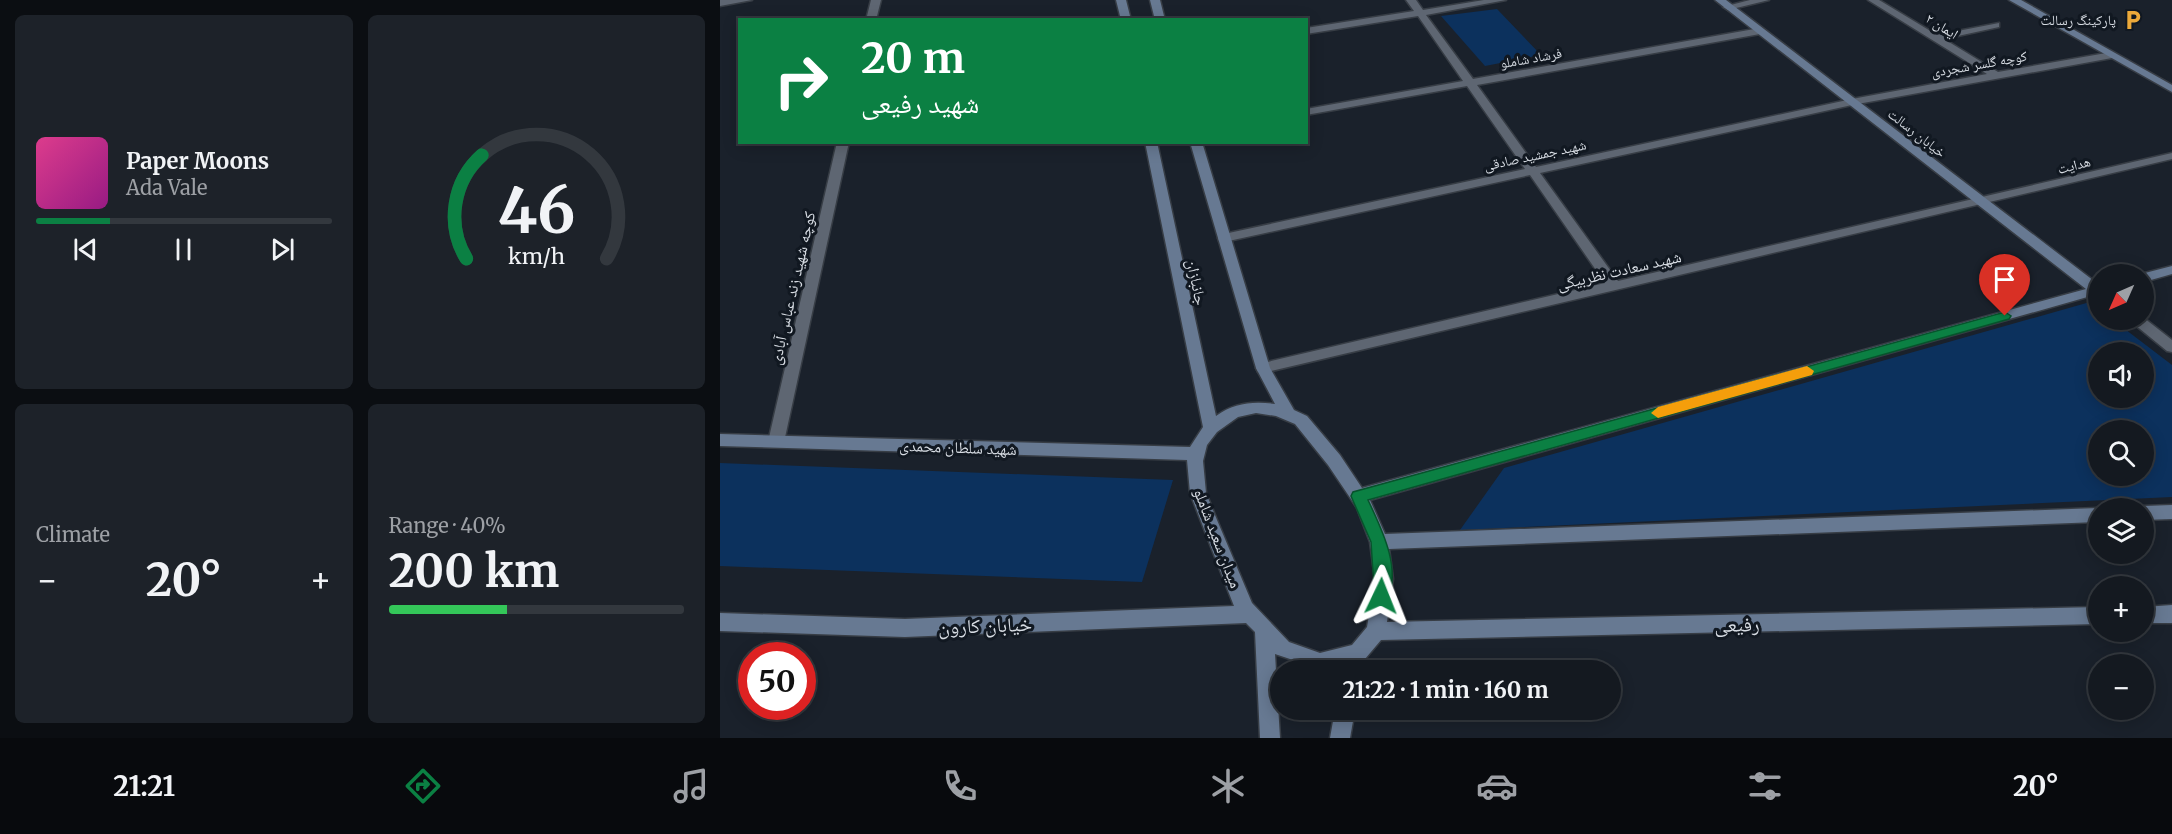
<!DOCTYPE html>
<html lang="en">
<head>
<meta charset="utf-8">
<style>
	:root { --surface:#141920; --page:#1d2229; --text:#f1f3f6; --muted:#9da0a5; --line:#33383e; --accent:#0b8043 }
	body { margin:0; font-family:Merriweather,"Noto Naskh Arabic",serif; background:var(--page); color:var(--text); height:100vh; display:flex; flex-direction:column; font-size:22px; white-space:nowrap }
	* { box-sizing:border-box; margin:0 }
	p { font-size:20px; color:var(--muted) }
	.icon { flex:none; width:33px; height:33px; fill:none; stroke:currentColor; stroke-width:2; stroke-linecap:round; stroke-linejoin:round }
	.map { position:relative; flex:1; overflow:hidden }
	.details { display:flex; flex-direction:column; gap:15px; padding:15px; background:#0b0e12; width:720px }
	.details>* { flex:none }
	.top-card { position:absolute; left:18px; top:18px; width:570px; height:126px; border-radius:0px; box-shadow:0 3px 15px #0003,0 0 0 2px var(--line); background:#0b8043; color:#fff; overflow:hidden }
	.needle { width:39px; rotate:225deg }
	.fabs { position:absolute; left:1368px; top:264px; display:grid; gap:12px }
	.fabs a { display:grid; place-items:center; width:66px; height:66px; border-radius:50%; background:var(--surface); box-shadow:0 3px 15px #0003,0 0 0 2px var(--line); font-size:30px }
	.speed { position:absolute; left:18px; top:642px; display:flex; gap:12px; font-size:30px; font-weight:700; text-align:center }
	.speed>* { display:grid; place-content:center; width:78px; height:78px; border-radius:50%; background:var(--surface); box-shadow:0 3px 15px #0003,0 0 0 2px var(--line); line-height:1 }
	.speed .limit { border:9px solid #d22; background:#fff; color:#111 }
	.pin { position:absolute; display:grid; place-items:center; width:51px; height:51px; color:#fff; margin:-62px -26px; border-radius:50% 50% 50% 0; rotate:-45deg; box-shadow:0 0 6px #0007 }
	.pin .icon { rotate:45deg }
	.me { position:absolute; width:66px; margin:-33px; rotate:2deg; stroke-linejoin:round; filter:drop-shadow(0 0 4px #0008) }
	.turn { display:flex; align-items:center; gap:21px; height:126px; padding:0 24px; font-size:27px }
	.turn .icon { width:78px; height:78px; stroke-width:2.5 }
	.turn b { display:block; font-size:42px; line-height:51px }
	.big { font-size:45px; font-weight:700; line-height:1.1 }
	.details .tile { flex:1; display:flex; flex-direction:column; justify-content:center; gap:9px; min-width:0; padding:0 21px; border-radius:9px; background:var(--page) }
	.details .dial { align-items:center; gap:0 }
	.dial svg { height:156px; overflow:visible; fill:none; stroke:var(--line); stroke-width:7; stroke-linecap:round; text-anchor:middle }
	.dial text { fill:var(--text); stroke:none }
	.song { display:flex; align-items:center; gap:18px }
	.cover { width:72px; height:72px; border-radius:9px; background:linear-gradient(135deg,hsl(330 70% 55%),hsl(310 70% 35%)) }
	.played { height:6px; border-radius:3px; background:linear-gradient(90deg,var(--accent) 25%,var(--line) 25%) }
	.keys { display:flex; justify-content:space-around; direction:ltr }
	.heat { display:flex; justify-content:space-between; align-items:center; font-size:33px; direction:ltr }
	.charge { height:9px; border-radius:4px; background:linear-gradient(90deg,#34c759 40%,var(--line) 0) }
	.details .tiles { flex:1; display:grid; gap:15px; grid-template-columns:repeat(2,1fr) }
	.trip { position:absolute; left:550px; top:660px; width:351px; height:60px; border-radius:30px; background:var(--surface); box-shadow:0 3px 15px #0003,0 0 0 2px var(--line); font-weight:700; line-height:60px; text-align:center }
	.menu { display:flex; height:96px; justify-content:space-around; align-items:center; background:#080a0d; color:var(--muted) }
	.menu .icon { width:42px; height:42px }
	.menu .current { color:var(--accent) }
	.menu b { font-size:27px; color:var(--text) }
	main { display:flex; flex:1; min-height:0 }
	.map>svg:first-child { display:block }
	.green { fill:#0c315d; fill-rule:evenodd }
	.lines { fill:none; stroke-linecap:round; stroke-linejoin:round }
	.street-casing { stroke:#373d45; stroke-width:3 }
	.secondary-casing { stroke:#373d45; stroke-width:3 }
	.street { fill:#5e6672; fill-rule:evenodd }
	.secondary { fill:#677992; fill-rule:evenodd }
	.route { fill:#0b8043; stroke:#07532c; stroke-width:1.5 }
	.slow { fill:#f59e0b }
	.labels { text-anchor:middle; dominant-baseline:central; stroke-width:6; stroke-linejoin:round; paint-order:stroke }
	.far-poi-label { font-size:14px; fill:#d6dbe2; stroke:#111821; text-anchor:end }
	.far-street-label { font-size:14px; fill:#d6dbe2; stroke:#111821 }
	.street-label { font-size:16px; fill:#d6dbe2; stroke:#111821 }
	.near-street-label { font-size:20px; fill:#d6dbe2; stroke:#111821 }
</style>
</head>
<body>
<main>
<section class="details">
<div class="tiles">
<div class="tile">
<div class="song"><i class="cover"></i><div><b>Paper Moons</b><p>Ada Vale</p></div></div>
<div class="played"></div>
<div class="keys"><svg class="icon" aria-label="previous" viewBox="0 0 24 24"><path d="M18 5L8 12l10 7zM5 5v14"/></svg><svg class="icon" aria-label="pause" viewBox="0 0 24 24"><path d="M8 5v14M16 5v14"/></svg><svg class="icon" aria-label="next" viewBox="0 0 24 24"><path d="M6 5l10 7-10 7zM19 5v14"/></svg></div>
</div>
<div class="tile dial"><svg viewBox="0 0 100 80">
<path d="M14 69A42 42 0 1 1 86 69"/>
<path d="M14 69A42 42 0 0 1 22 16" stroke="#0b8043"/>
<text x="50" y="56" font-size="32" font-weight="700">46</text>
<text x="50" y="72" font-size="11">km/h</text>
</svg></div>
<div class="tile"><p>Climate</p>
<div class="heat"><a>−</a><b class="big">20°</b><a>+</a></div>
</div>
<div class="tile"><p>Range · 40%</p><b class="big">200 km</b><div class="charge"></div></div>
</div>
</section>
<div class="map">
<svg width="1452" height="738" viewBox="0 0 1452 738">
	<rect width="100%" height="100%" fill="#1a212b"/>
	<!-- green -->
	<g class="green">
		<path d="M777,9L821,55L765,66L721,16Z"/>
		<path d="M1370,302L1378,308V320H1393L1452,365V497L740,530L784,468ZM1378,352H1424V398H1378ZM1378,430H1424V476H1378Z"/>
		<path d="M0,463L453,480L422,582L0,566Z"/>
	</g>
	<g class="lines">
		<!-- street casing -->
		<g class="street-casing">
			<g id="street">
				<path d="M0,0H32L0,6Z"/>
				<path d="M151,0H161L156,20H146Z"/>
				<path d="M686,0H696L703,10L764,0H786L706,15L753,79L1040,28L1045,31L1040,34L757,85L816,167L1132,99L1267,74L1148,0H1159L1217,35L1279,23V27L1224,39L1278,72L1392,52L1397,55L1392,58L1132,105L820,173L898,281L1452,153V159L543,373L538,372L536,368L543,363L885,283L810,175L504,242L499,241L498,238L504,234L805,169L747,86L586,115V109L743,81L698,16L586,34V28L694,11Z"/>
				<path d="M1030,0H1049L1008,10L1003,7Z"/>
				<path d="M117,142H129L64,442L62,446H50L48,442Z"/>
				<path d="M1424,318L1452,340V352L1447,351L1409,320Z"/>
			</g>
		</g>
		<!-- secondary casing -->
		<g class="secondary-casing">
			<g id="secondary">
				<path d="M396,0H406L411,20H401Z"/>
				<path d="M430,0H440L445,20H435Z"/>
				<path d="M995,0H1006L1378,284V294L650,500L665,534L1378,508H1380L1378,522L669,549L673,579L667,622L1378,607V624L661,640L645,659L603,670L555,654L560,738H540L535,632L526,623L185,637L0,631V613L185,619L514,606L470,493L467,460L0,446V434L470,447L483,427L425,142H437L496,416C514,403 533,401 555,404L536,368L470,142H482L550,368L574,410L587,416L620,455L642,488L1366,289ZM536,413L556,416L575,424L608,465L637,508L650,542L655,579L647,627L632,645L600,653L569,642L532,603L497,520L486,493L483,461L487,445L497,432L518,417Z"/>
				<path d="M1289,0H1301L1452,85V92Z"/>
				<path d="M1452,266V274L1424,282V274H1421Z"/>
				<path d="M1452,505V519L1424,520V508H1418L1424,506Z"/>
				<path d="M1452,605V623H1424V607Z"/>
				<path d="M615,710H635L630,738H610Z"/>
			</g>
		</g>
		<!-- street -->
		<use href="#street" class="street"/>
		<!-- secondary -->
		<use href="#secondary" class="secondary"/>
	</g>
	<!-- route -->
	<path class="route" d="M1285,312L1291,316L1289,319L648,500C662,530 682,569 667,602L661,604L655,602L651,542L631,496L633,492Z"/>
	<!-- slow -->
	<path class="slow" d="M1087,366L1094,371L1092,375L938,418L931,413L938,407Z"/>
	<!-- icons -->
	<defs>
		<g id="parking-bare" transform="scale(1.62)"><path d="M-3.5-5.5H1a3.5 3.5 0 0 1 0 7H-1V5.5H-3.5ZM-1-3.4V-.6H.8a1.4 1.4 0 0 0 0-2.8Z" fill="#eca93a" stroke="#111821" stroke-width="2.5" paint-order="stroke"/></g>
	</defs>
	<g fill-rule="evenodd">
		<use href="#parking-bare" x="1413" y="20"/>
	</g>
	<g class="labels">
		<!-- far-poi labels -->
		<g class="far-poi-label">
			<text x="1396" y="20">پارکینگ رسالت</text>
		</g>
		<!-- far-street labels -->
		<g class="far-street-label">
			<text transform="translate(1222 26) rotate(32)">ایمان ۲</text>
			<text transform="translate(811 58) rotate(-10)">فرشاد شاملو</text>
			<text transform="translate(1259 64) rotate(-10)">کوچه گلسر شجردی</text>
			<text transform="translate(1197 133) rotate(38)">خیابان رسالت</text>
			<text transform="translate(815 155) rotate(-12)">شهید جمشید صادقی</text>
			<text transform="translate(1354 165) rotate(-14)">هدایت</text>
		</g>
		<!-- street labels -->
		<g class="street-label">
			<text transform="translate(899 270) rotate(-13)">شهید سعادت نظربیگی</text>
			<text transform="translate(477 282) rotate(78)">جانبازان</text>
			<text transform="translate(72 288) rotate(-77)">کوچه شهید زند عباس آبادی</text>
			<text transform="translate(238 447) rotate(2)">شهید سلطان محمدی</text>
			<text transform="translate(498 538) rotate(69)">میدان سعید شاملو</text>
		</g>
		<!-- near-street labels -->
		<g class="near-street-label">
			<text transform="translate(1017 624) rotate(-1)">رفیعی</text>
			<text transform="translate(265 625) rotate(-2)">خیابان کارون</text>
		</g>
	</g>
</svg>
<div class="fabs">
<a><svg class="needle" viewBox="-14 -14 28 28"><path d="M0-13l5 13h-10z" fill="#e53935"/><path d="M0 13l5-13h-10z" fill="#9da0a5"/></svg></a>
<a><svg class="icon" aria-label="sound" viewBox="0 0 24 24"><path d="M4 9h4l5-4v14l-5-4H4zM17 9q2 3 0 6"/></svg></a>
<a><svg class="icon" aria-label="search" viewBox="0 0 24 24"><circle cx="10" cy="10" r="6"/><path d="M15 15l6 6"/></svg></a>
<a><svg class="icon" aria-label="layers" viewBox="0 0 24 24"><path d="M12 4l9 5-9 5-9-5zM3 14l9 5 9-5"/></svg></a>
<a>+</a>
<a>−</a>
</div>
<div class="speed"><div class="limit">50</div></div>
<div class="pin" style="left:1285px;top:316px;background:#d93025"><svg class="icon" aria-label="arrive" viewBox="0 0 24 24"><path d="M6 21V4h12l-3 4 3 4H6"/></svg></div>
<svg class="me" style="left:661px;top:596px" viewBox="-20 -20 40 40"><path d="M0-17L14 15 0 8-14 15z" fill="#0b8043" stroke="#fff" stroke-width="4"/></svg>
<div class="trip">21:22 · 1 min · 160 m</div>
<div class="top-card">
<div class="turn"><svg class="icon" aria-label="right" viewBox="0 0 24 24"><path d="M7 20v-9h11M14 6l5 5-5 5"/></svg><div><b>20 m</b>شهید رفیعی</div></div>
</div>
</div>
</main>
<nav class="menu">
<b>21:21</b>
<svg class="icon current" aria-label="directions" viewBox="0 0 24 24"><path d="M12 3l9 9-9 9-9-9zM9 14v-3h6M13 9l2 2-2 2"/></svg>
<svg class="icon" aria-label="music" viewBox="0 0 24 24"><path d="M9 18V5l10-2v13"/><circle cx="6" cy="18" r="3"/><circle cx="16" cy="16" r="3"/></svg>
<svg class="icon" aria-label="phone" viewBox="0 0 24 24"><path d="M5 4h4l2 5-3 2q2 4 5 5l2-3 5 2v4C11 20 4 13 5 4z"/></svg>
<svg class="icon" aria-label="climate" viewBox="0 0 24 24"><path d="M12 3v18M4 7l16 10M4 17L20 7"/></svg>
<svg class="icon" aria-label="car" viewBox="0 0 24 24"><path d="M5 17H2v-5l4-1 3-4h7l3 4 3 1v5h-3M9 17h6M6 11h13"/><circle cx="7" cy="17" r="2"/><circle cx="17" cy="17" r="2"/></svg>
<svg class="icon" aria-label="filters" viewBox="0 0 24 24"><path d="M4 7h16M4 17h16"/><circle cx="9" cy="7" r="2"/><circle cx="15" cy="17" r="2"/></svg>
<b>20°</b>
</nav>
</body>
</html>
